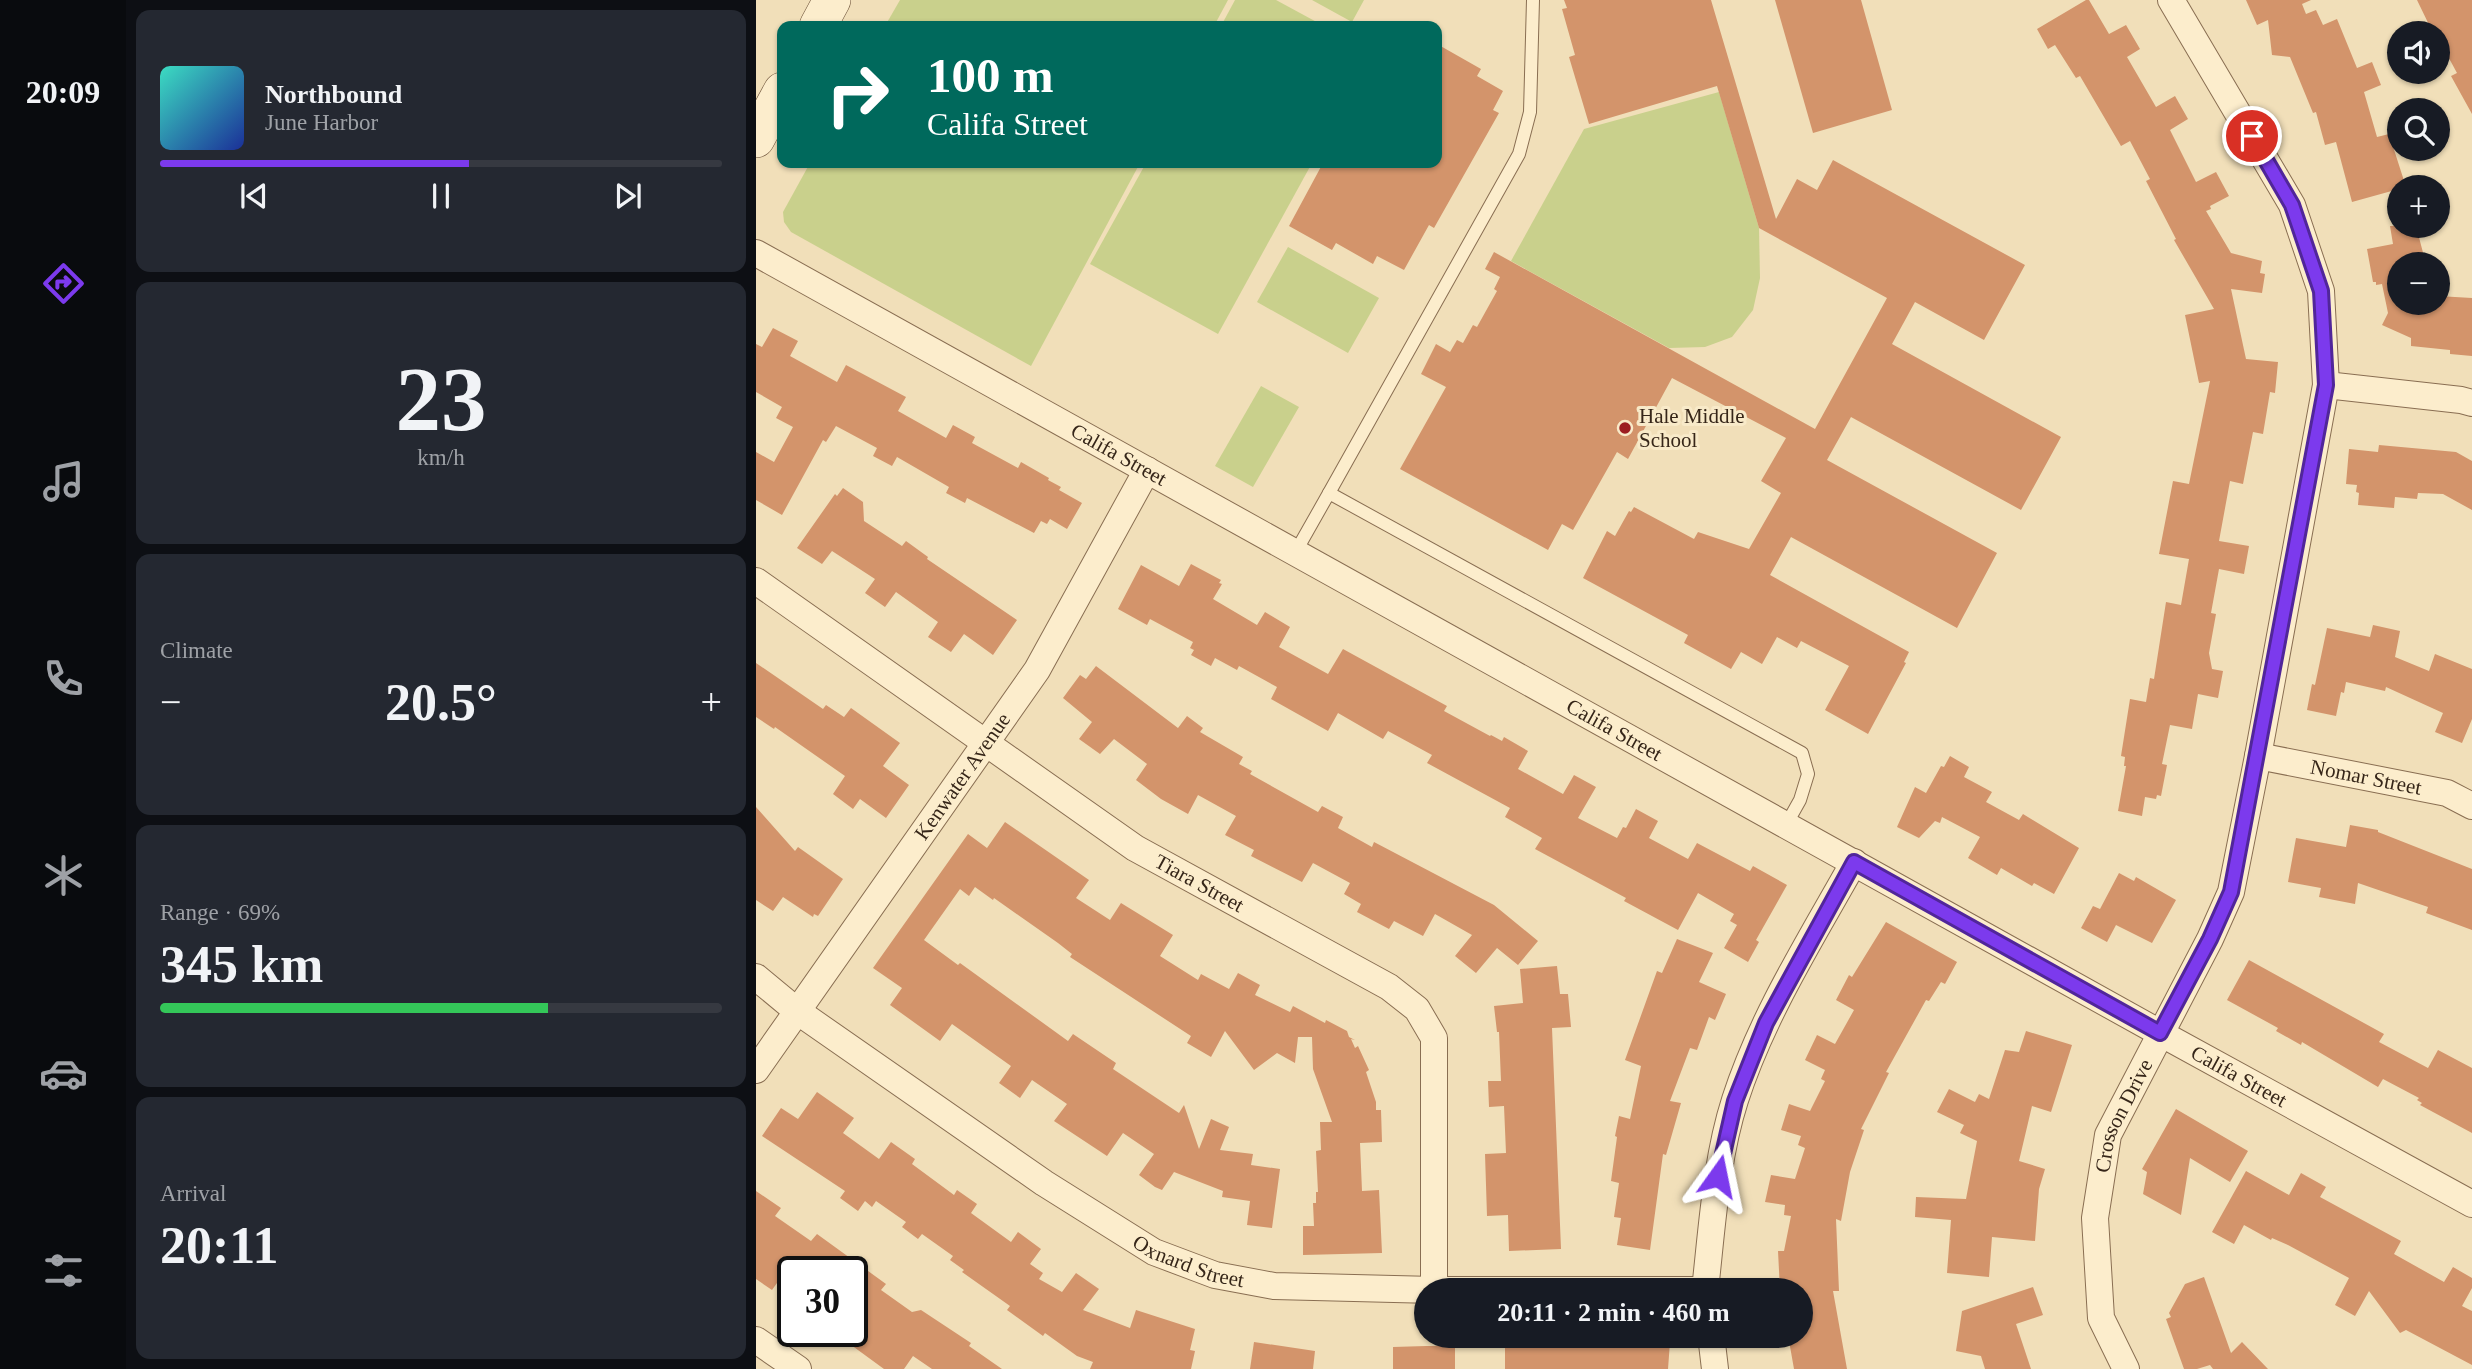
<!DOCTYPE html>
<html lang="en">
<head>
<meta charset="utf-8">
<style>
	:root { --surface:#171b24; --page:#242831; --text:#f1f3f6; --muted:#9ea1a6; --line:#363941; --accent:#7c3aed }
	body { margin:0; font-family:"Times New Roman",serif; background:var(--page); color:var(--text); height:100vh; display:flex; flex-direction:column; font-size:26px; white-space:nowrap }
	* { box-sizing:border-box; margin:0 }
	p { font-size:23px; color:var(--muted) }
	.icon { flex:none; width:38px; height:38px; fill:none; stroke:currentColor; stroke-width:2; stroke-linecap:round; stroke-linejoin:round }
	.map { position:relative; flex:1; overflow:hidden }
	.details { display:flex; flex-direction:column; gap:10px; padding:10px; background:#0d0f14; width:630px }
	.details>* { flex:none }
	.top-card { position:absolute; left:21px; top:21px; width:665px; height:147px; border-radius:14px; box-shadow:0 2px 5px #0004; background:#00695c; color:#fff; overflow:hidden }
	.buttons { position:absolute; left:1631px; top:21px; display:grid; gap:14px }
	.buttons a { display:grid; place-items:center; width:63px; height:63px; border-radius:50%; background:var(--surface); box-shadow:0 2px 5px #0004; font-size:35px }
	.speed { position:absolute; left:21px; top:1256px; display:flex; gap:14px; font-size:35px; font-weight:700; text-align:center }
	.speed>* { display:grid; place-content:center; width:91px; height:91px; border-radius:50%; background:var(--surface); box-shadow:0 2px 5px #0004; line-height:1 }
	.speed .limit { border:4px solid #111; border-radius:10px; background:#fff; color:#111 }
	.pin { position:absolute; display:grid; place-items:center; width:60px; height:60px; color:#fff; margin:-30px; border:4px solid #fff; border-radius:50%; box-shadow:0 2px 7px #0007 }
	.me { position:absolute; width:77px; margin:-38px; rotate:12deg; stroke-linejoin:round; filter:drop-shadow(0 0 5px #0008) }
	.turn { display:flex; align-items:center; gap:24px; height:147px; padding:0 35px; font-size:32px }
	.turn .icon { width:91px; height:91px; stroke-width:2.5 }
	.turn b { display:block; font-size:49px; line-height:60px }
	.big { font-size:52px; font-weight:800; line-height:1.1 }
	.details .tile { flex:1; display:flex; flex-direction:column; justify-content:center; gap:10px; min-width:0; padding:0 24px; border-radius:14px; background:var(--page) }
	.details .dial { align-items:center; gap:0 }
	.dial b { font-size:91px; line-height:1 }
	.song { display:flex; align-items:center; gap:21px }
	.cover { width:84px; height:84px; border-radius:10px; background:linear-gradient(135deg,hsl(170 70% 55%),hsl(230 70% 35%)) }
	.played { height:7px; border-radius:4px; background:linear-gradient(90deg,var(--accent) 55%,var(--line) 55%) }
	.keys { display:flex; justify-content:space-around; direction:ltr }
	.heat { display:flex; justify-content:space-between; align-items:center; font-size:38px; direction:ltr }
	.charge { height:10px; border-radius:5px; background:linear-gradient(90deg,#34c759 69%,var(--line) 0) }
	.trip { position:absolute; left:658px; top:1278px; width:399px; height:70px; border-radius:35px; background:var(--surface); box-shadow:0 2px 5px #0004; font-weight:800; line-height:70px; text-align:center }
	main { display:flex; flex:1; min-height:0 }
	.tabs { display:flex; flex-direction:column; width:126px; justify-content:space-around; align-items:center; background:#090b0e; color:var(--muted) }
	.tabs .icon { width:49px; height:49px }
	.tabs .selected { color:var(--accent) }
	.tabs b { font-size:32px; color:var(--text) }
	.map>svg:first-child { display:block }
	.green { fill:#c9d08c }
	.building { fill:#d3946b }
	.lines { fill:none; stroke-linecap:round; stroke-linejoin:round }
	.service-casing { stroke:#896e52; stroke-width:14 }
	.minor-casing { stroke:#896e52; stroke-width:28 }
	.secondary-casing { stroke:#6a4f36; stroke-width:38 }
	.service { stroke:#fcedcc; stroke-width:12 }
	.minor { stroke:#fcedcc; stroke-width:26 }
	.secondary { stroke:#fcedcc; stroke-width:37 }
	.route-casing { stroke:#51269a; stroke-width:18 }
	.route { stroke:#7c3aed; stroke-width:12 }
	.poi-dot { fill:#9c1d21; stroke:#f8eac9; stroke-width:2.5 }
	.labels { text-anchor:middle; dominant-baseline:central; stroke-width:6; stroke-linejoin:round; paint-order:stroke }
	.poi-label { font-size:21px; fill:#362619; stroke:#f8eac9; text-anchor:start }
	.street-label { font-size:21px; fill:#362619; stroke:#f8eac9 }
</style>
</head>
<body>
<main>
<nav class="tabs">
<b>20:09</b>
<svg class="icon selected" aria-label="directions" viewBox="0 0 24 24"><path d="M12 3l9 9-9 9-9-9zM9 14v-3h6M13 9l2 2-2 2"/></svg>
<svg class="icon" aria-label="music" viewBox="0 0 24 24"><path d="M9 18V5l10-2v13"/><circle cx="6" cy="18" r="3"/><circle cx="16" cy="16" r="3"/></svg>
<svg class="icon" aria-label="phone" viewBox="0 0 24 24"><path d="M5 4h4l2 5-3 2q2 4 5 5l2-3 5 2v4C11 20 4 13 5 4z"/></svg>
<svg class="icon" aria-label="climate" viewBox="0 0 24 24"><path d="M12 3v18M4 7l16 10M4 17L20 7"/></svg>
<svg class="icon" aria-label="car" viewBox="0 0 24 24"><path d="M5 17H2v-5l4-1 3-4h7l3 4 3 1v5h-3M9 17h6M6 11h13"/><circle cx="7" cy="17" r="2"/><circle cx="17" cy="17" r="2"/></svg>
<svg class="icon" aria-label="filters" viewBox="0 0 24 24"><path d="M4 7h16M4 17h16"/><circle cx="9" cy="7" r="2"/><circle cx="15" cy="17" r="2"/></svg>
</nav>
<section class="details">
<div class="tile">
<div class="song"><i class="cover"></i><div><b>Northbound</b><p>June Harbor</p></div></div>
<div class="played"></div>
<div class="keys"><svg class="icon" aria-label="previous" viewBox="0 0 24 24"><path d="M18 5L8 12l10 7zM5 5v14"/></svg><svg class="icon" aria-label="pause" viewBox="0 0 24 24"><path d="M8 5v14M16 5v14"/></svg><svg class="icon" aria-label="next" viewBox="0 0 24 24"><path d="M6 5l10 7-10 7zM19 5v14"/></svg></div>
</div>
<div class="tile dial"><b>23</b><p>km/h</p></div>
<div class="tile"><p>Climate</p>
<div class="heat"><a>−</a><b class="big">20.5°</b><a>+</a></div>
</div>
<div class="tile"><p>Range · 69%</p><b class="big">345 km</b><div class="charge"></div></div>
<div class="tile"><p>Arrival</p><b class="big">20:11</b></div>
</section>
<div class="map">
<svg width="1716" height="1369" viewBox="0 0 1716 1369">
	<rect width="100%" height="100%" fill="#f1dfb9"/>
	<!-- green -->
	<g class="green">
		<path d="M144,0H472L458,26H129Z"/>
		<path d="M479,0H520L568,26H465Z"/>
		<path d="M556,0H608L596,22Z"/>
		<path d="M963,92L1003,228L1004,278L997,310L976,337L949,347L913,348L755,261L828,129Z"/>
		<path d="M54,163H384L275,366L35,232L28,222L27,212Z"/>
		<path d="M390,163H556L462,334L334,264Z"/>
		<path d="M532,247L623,298L592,353L501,302Z"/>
		<path d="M505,386L543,407L497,487L459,466Z"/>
	</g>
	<!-- building -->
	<g class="building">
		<path d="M808,0H955L1020,219L1041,179L1061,190L1077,160L1269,265L1228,340L1159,302L1136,344L1305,437L1265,510L1095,417L1071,460L1241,553L1201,628L1035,537L1014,575L1153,652L1148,662L1150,663L1112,734L1069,710L1093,666L1045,641L1041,648L1021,637L1006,664L985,652L975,669L928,643L932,635L827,578L851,531L859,536L873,511L875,512L878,507L938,539L942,532L993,549L1025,493L1005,481L1030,438L916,378L872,459L861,452L817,530L806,524L792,550L644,469L690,387L665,374L680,344L694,352L701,340L707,343L717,325L721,327L741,291L738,289L744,277L729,269L738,252L1059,429L1131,298L1003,228L961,86L833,124L813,57L819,55L806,9L811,8Z"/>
		<path d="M1019,0H1105L1136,110L1057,133Z"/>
		<path d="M1330,0H1333L1353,34L1370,25L1384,49L1371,57L1400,107L1419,96L1432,119L1414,130L1440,182L1460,172L1473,196L1454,206L1455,209L1450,211L1475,253L1506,261L1504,273L1509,274L1506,293L1475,289L1490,359L1522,362L1519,393L1514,392L1507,434L1497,432L1487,484L1474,481L1463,541L1493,546L1488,574L1463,569L1455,613L1460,614L1453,653L1456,669L1467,671L1462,698L1442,694L1436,729L1414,725L1406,764L1411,765L1405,796L1401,795L1400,799L1389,797L1386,816L1362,811L1370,766H1368L1369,757L1365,756L1374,699L1390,702L1394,678L1398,679L1410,602L1425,605L1433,559L1403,554L1417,481L1433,484L1454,381L1443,383L1429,315L1458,309L1418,240L1420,239L1390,181L1394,179L1374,141L1365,146L1324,76L1320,78L1299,45L1292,49L1281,29Z"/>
		<path d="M1490,0H1555L1546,4L1550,14L1560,10L1567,25L1581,19L1601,68L1616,62L1625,85L1608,92L1621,137L1633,134L1650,187L1596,202L1580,142L1569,145L1560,112L1557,113L1534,57L1516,55L1512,20L1501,25Z"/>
		<path d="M1661,0H1716V114L1695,76L1701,73L1682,38V33H1677Z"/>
		<path d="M681,44L725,69L721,76L747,91L737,110L743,113L678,228L673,225L648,270L621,256L617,264L580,243L576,250L533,226L567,163H681Z"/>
		<path d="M1634,226H1660L1670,264H1643V303L1679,305L1682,303V296L1716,298V356L1694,354V350L1655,346V338L1626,325L1632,313L1626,284L1620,285V282H1617L1611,249L1637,244Z"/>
		<path d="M17,328L42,341L34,356L81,382L90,365L150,397L142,411L190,438L197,425L219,437L216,443L262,468L265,462L293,478L292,480L305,487L303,490L326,503L311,529L294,519L291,524L285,521L278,533L211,498L209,503L190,493L193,487L141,457L136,466L117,456L121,448L80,426L70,442L67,440L26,515L0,500V452L18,462L37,427L20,418L26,407L0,392V344L6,347Z"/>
		<path d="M1623,445L1700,452L1716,461V510L1687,494L1662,493L1661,499L1639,497L1638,508L1602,505L1603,493L1600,492L1601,485L1590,484L1593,449L1622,452Z"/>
		<path d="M87,488L107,502L108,521L146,546L150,541L172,557L171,559L261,620L237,655L208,634L195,652L172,637L182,622L140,592L129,607L109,593L119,579L76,551L66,564L41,548L79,494L81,496Z"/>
		<path d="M435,564L465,580L463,583L466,584L457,599L501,625L509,612L534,627L523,647L572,674L587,649L691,706L688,711L734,736L735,735L746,741L748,737L772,751L762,769L807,794L818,775L840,787L822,818L861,838L867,827L870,828L880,809L902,821L893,838L932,859L941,843L994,871L997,866L1031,885L1000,940L1003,942L992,962L968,948L981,925L974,921L978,914L942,893L922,930L868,901L870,898L779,849L786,838L749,817L754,808L671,763L676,755L632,731L627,739L582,713L572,731L515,699L521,687L483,666L481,670L459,658L455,666L435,655L438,650L434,648L437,642L394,619L391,625L362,609L385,565L423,586Z"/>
		<path d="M1617,625L1644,631L1639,657L1673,671L1679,654L1716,669V719L1706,743L1679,732L1687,713L1630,687L1629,691L1590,682L1588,693L1585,692L1580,716L1551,710L1556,684L1559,685L1571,628L1614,637Z"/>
		<path d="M0,663L67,709L70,705L88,717L95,708L144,743L127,766L153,785L130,818L104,799L97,809L77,794L89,776L19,727L18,729L0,717Z"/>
		<path d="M340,666L422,728L431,716L447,728L444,732L487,757L483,764L496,771L494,774L562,812L566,806L587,817L582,828L616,847L618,842L738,905L782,941L762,965L741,948L720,973L699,956L716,935L679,914L667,936L638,921L633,929L601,912L605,904L588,894L594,883L557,863L546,882L495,856L498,850L469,835L480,816L442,795L432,814L405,799L380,780L391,764L358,739L344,754L323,739L336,722L307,698L324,675L330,679Z"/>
		<path d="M1194,756L1213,767L1208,777L1236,792L1230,802L1263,820L1267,814L1323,848L1298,894L1278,883L1276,886L1245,868L1241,875L1212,858L1224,837L1186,817L1184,823L1179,821L1163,838L1141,827L1159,787L1170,793L1185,766L1188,767Z"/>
		<path d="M0,807L39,851L42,847L87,879L62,916L58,914L57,917L27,897L17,911L0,900Z"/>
		<path d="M249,822L333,880L320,898L354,920L365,903L417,935L404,956L442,980L445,974L473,989L482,973L504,985L499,995L534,1012L537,1006L569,1023L570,1020L591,1031L593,1037L599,1040L595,1039L599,1048L602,1046L613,1070L610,1072L620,1102V1110H625L626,1142L604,1143L606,1191L623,1190L626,1253L547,1255V1226H558L557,1203H560V1192H562L560,1151L565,1150L564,1122H576L557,1069L556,1037H542L539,1063L521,1053L498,1070L469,1031L455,1057L431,1043L435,1036L314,957L316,954L302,943L238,898L237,900L219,887L213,896L204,889L168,940L202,965L204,963L312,1041L317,1034L360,1063L357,1069L423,1113L428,1105L443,1149L455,1119L473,1127L464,1150L497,1154L495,1165L524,1169L516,1228L491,1225L494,1201L466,1197L467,1191L418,1172L406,1190L399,1187L383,1175L398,1154L367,1133L351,1156L298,1121L311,1104L276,1080L264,1098L243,1083L255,1066L196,1024L184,1041L134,1005L146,988L117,968L212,834L231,848Z"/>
		<path d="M1594,825L1622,830V832L1716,869V930L1670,913L1672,907L1602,883L1599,904L1563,897L1565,888L1532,882L1540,838L1590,847Z"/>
		<path d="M1363,873L1378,881L1380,877L1420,900L1396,943L1360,925L1351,942L1325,928L1337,906L1344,909Z"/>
		<path d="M1130,922L1201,962L1189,984L1185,982L1173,1001L1170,1000L1130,1072L1133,1073L1105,1129L1108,1130L1094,1172L1085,1221L1080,1219L1083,1291H1077L1091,1369H1038L1032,1335H1045V1290H1024L1022,1251H1028L1035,1216L1028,1215L1029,1205L1009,1202L1015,1175L1039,1179L1049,1148L1042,1145L1045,1136L1025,1130L1033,1104L1054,1111L1069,1081L1065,1079L1069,1070L1049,1060L1061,1035L1079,1044L1098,1010L1080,1000L1093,975L1096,977Z"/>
		<path d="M921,939L957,953L943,982L970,994L959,1020L953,1017L941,1050L934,1048L914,1101L925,1103L910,1155L907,1154L894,1250L861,1245L865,1218L858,1217L863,1183L855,1181L861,1137L859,1136L863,1116L874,1119L885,1066L869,1060L901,971L906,973Z"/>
		<path d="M1493,960L1628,1034L1623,1042L1672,1068L1682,1050L1716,1068V1133L1664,1105L1666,1103L1661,1100L1663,1098L1627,1079L1622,1087L1546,1042L1545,1045L1520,1031L1522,1028L1471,1000Z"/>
		<path d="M801,966L804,994H812L815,1027L796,1028L805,1249L753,1251L752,1215L731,1216L729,1154L750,1153L748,1106L733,1107L732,1081H745L743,1032H741L738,1006L767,1003L764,969Z"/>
		<path d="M1270,1031L1316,1045L1295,1112L1276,1106L1263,1161L1289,1169L1283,1189L1279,1241L1236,1237L1233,1277L1191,1273L1195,1220L1159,1217L1160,1197L1210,1199L1221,1141L1204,1133L1208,1125L1181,1112L1193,1089L1219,1102L1223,1094L1233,1099L1249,1050L1263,1052Z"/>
		<path d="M61,1092L98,1118L87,1133L123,1159L135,1142L159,1159L156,1164L198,1195L201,1190L221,1204L215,1213L255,1242L262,1232L285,1249L274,1264L287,1273L283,1279L306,1292L320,1273L343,1289L327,1310L374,1328L380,1310L439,1329L434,1350L439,1351L435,1369H334L337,1362L321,1356L289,1333L287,1336L251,1310L254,1306L206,1272L208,1270L194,1260L197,1256L166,1234L162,1239L146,1227L150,1222L120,1201L116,1207L109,1201L102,1211L84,1198L89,1191L6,1136L25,1108L42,1119Z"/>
		<path d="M1420,1109L1492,1151L1474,1182L1434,1158L1425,1215L1387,1194L1391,1172L1386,1169Z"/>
		<path d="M1490,1171L1533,1195L1545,1173L1570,1187L1564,1197L1645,1241L1638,1254L1688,1282L1697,1267L1716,1278V1288L1706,1306L1716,1311V1365L1650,1330L1644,1333L1613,1291L1599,1316L1579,1305L1593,1278L1532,1245L1516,1238L1515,1240L1488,1225L1478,1244L1456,1232Z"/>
		<path d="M0,1191L25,1208L19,1216L55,1241L61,1234L130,1284L125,1290L156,1312L165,1310L215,1343L213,1346L246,1369H176L157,1356L148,1369H128L91,1342L105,1322L96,1316V1272H35L31,1269L16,1290L0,1279Z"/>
		<path d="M1448,1277L1475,1353L1486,1342L1512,1369H1457L1454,1365L1441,1369H1428L1410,1319L1415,1317L1413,1313L1429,1284Z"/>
		<path d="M1277,1287L1287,1315L1260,1324L1275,1369H1229L1225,1356L1200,1351L1206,1311Z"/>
		<path d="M878,1340L914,1342L912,1369H749V1345L836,1342L878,1345Z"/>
		<path d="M498,1342L559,1351L557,1369H494Z"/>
		<path d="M670,1346H699V1369H637V1347Z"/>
	</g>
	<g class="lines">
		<!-- service casing -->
		<g class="service-casing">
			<g id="service">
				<path d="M573,493L763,154L774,112L777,0"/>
				<path d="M539,553L573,493L1046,753L1052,774L1044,800L1030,825"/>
			</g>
		</g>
		<!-- minor casing -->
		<g class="minor-casing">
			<g id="minor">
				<path id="s1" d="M0,253L1404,1033L1716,1204"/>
				<path d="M1570,385L1705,400L1716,403"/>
				<path id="s2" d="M0,581L379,848L633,987L661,1009L678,1038V1290"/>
				<path id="s3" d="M1502,756L1691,793L1716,806"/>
				<path id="s4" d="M0,977L41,1011L288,1183L398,1252L459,1275L518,1286L678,1290H949"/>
				<path id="s5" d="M0,1070L281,670L391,470"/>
				<path d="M949,1290C956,1228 960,1159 979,1100C1006,1016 1055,939 1098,862"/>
				<path d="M955,1335L959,1369"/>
				<path d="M0,1340L42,1369"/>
				<path id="s6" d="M1370,1369L1345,1318L1339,1218L1352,1135L1454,939L1475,892L1502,756L1570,385L1565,291L1536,205L1415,0"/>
			</g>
		</g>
		<!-- secondary casing -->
		<g class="secondary-casing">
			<g id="secondary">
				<path d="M62,26L76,0"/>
				<path d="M0,139L26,91"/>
			</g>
		</g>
		<!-- service -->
		<use href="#service" class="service"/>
		<!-- minor -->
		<use href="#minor" class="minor"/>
		<!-- secondary -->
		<use href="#secondary" class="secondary"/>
	</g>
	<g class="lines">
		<!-- route casing -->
		<g class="route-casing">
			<path id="route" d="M962,1176L979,1101L1010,1023L1098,862L1404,1033L1454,939L1475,892L1570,385L1565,291L1536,205L1496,136"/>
		</g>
		<!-- route -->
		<use href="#route" class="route"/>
	</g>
	<!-- markers -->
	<circle class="poi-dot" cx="869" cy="428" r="7"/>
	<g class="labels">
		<!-- poi labels -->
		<g class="poi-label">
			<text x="883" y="416">Hale Middle<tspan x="883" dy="24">School</tspan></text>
		</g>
		<!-- street labels -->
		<g class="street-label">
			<text stroke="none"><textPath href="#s1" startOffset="415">Califa Street</textPath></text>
			<text stroke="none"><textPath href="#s1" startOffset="982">Califa Street</textPath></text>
			<text stroke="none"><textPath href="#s5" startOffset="359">Kenwater Avenue</textPath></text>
			<text stroke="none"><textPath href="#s3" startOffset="110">Nomar Street</textPath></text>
			<text stroke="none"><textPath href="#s2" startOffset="537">Tiara Street</textPath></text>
			<text stroke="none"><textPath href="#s1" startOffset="1696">Califa Street</textPath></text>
			<text stroke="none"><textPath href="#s6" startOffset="264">Crosson Drive</textPath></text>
			<text stroke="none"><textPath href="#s4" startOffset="520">Oxnard Street</textPath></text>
		</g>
	</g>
</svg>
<div class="buttons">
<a><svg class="icon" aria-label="sound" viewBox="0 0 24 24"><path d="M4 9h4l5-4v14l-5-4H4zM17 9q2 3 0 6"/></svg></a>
<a><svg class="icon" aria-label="search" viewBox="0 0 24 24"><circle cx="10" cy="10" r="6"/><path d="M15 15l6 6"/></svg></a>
<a>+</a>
<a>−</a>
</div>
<div class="speed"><div class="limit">30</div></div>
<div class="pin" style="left:1496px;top:136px;background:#d93025"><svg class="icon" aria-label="arrive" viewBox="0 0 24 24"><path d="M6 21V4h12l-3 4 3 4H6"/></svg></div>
<svg class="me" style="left:962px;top:1176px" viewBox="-20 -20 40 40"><path d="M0-17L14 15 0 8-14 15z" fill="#7c3aed" stroke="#fff" stroke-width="4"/></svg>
<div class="trip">20:11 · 2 min · 460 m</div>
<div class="top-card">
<div class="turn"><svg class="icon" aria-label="right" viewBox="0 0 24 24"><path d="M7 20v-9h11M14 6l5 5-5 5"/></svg><div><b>100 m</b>Califa Street</div></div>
</div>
</div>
</main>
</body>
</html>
